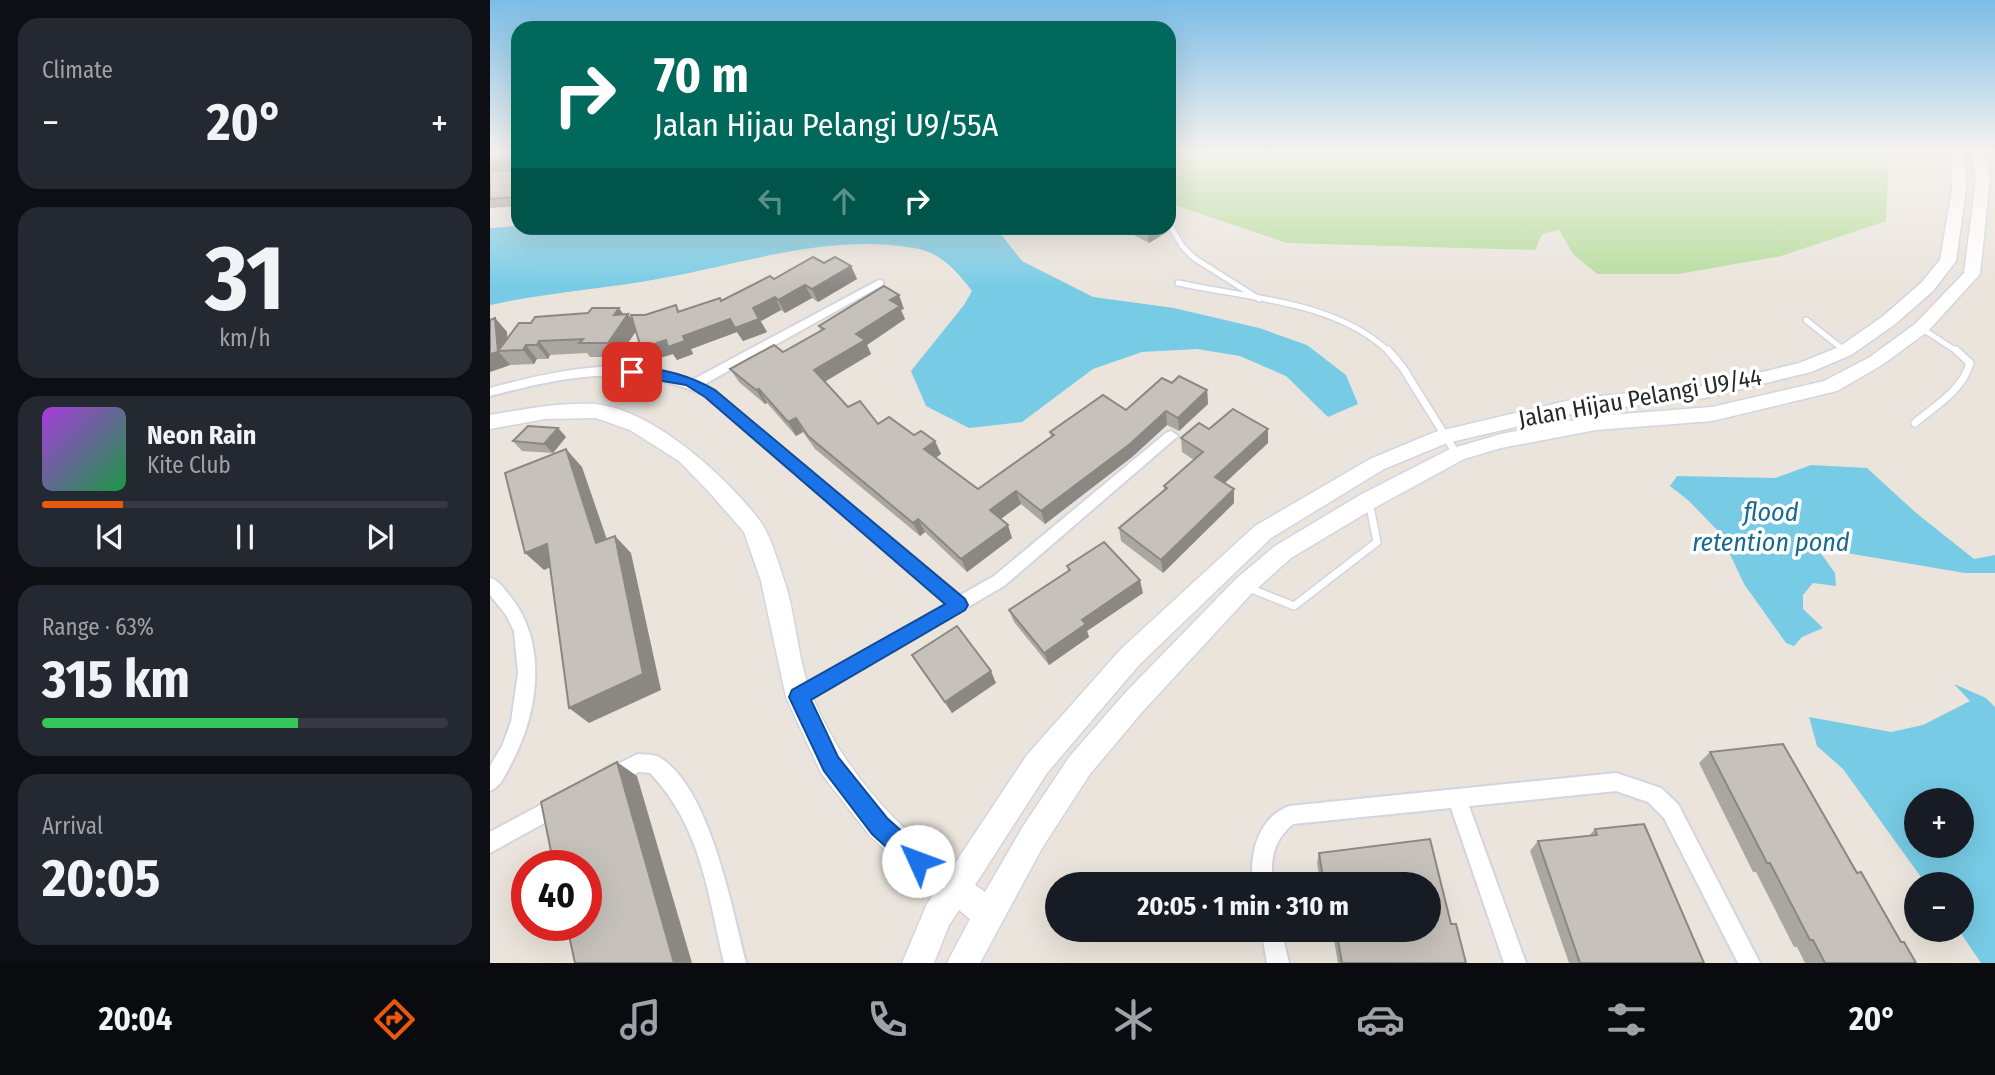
<!DOCTYPE html>
<html lang="en">
<head>
<meta charset="utf-8">
<style>
	:root { --surface:#171b24; --page:#242831; --text:#f1f3f6; --muted:#9ea1a6; --line:#363941; --accent:#ea580c }
	body { margin:0; font-family:"Fira Sans Condensed",sans-serif; background:var(--page); color:var(--text); height:100vh; display:flex; flex-direction:column; font-size:26px; white-space:nowrap }
	* { box-sizing:border-box; margin:0 }
	p { font-size:23px; color:var(--muted) }
	.icon { flex:none; width:38px; height:38px; fill:none; stroke:currentColor; stroke-width:2; stroke-linecap:round; stroke-linejoin:round }
	.map { position:relative; flex:1; overflow:hidden }
	.panel { display:flex; flex-direction:column; gap:18px; padding:18px; background:#0d0f14; width:490px }
	.panel>* { flex:none }
	.top-card { position:absolute; left:21px; top:21px; width:665px; height:214px; border-radius:21px; box-shadow:0 7px 28px #0002; background:#00695c; color:#fff; overflow:hidden }
	.controls { position:absolute; left:1414px; top:788px; display:grid; gap:14px }
	.controls a { display:grid; place-items:center; width:70px; height:70px; border-radius:50%; background:var(--surface); box-shadow:0 7px 28px #0002; font-size:35px }
	.speed { position:absolute; left:21px; top:850px; display:flex; gap:14px; font-size:35px; font-weight:700; text-align:center }
	.speed>* { display:grid; place-content:center; width:91px; height:91px; border-radius:50%; background:var(--surface); box-shadow:0 7px 28px #0002; line-height:1 }
	.speed .limit { border:10px solid #d22; background:#fff; color:#111 }
	.pin { position:absolute; display:grid; place-items:center; width:60px; height:60px; color:#fff; margin:-30px; border-radius:14px; box-shadow:0 4px 10px #0006 }
	.me { position:absolute; width:77px; margin:-38px; rotate:313deg; stroke-linejoin:round; filter:drop-shadow(0 0 5px #0008) }
	.turn { display:flex; align-items:center; gap:24px; height:147px; padding:0 28px; font-size:32px }
	.turn .icon { width:91px; height:91px; stroke-width:2.5 }
	.turn b { display:block; font-size:49px; line-height:60px }
	.lanes { display:flex; align-items:center; height:66px; padding:0 28px; background:#0003; justify-content:center; gap:35px; direction:ltr }
	.lanes .off { opacity:.35 }
	.big { font-size:52px; font-weight:700; line-height:1.1 }
	.panel .card { flex:1; display:flex; flex-direction:column; justify-content:center; gap:10px; min-width:0; padding:0 24px; border-radius:21px; background:var(--page) }
	.panel .dial { align-items:center; gap:0 }
	.dial b { font-size:91px; line-height:1 }
	.song { display:flex; align-items:center; gap:21px }
	.cover { width:84px; height:84px; border-radius:10px; background:linear-gradient(135deg,hsl(280 70% 55%),hsl(140 70% 35%)) }
	.played { height:7px; border-radius:4px; background:linear-gradient(90deg,var(--accent) 20%,var(--line) 20%) }
	.keys { display:flex; justify-content:space-around; direction:ltr }
	.heat { display:flex; justify-content:space-between; align-items:center; font-size:38px; direction:ltr }
	.charge { height:10px; border-radius:5px; background:linear-gradient(90deg,#34c759 63%,var(--line) 0) }
	.trip { position:absolute; left:555px; top:872px; width:396px; height:70px; border-radius:35px; background:var(--surface); box-shadow:0 7px 28px #0002; font-weight:700; line-height:70px; text-align:center }
	.tab-bar { display:flex; height:112px; justify-content:space-around; align-items:center; background:#090b0e; color:var(--muted) }
	.tab-bar .icon { width:49px; height:49px }
	.tab-bar .active { color:var(--accent) }
	.tab-bar b { font-size:32px; color:var(--text) }
	main { display:flex; flex:1; min-height:0 }
	.map>svg:first-child { display:block }
	.green { fill:#b5dd9c }
	.water { fill:#77cbe5; fill-rule:evenodd }
	.lines { fill:none; stroke-linecap:round; stroke-linejoin:round }
	.lane-far1-casing { stroke:#d2d5e1; stroke-width:8 }
	.lane-casing { stroke:#d2d5e1; stroke-width:10 }
	.street-casing { stroke:#d2d5e1; stroke-width:4 }
	.secondary-casing { stroke:#d2d5e1; stroke-width:3 }
	.lane-far1 { stroke:#fff; stroke-width:5 }
	.lane { stroke:#fff; stroke-width:7 }
	.street { fill:#fff; fill-rule:evenodd }
	.secondary { fill:#fff; fill-rule:evenodd }
	.wall { fill:#aaa7a1 }
	.shaded-wall { fill:#8b8883 }
	.building { fill:#c6c2bb; stroke:#8b8883; stroke-width:2 }
	.route { fill:#1a73e8; stroke:#114b97; stroke-width:2 }
	.labels { text-anchor:middle; dominant-baseline:central; stroke-width:7; stroke-linejoin:round; paint-order:stroke }
	.street-label { font-size:24px; fill:#292929; stroke:#fff }
	.water-label { font-size:26px; font-style:italic; fill:#176a8f; stroke:#fff }
</style>
</head>
<body>
<main>
<section class="panel">
<div class="card"><p>Climate</p>
<div class="heat"><a>−</a><b class="big">20°</b><a>+</a></div>
</div>
<div class="card dial"><b>31</b><p>km/h</p></div>
<div class="card">
<div class="song"><i class="cover"></i><div><b>Neon Rain</b><p>Kite Club</p></div></div>
<div class="played"></div>
<div class="keys"><svg class="icon" aria-label="previous" viewBox="0 0 24 24"><path d="M18 5L8 12l10 7zM5 5v14"/></svg><svg class="icon" aria-label="pause" viewBox="0 0 24 24"><path d="M8 5v14M16 5v14"/></svg><svg class="icon" aria-label="next" viewBox="0 0 24 24"><path d="M6 5l10 7-10 7zM19 5v14"/></svg></div>
</div>
<div class="card"><p>Range · 63%</p><b class="big">315 km</b><div class="charge"></div></div>
<div class="card"><p>Arrival</p><b class="big">20:05</b></div>
</section>
<div class="map">
<svg width="1505" height="963" viewBox="0 0 1505 963">
	<rect width="100%" height="100%" fill="#eae4dc"/>
	<!-- green -->
	<path class="green" d="M679,152H1399L1396,221L1291,256L1188,274H1107L1083,254L1069,230L1052,234L1045,250L797,243L679,203Z"/>
	<!-- water -->
	<g class="water">
		<path d="M26,226L506,228L532,261L603,297L684,308L769,328L817,345L856,375L868,404L838,417L796,376L750,356L707,349L652,352L603,369L532,422L479,428L436,406L421,371L474,305L482,291C467,271 450,252 424,248C338,233 252,264 168,279C112,289 55,293 0,305V228Z"/>
		<path d="M1321,465L1377,468L1425,512L1484,559L1505,555V573H1475L1327,548L1345,573L1346,586L1323,583L1313,595V609L1333,628L1312,637L1304,646L1296,643L1254,584L1230,533L1199,501L1180,486L1187,476L1285,478Z"/>
		<path d="M1464,684L1496,698L1505,707V963H1491L1468,929H1472V884H1436L1353,769L1327,746L1319,717L1401,732L1433,725L1480,701ZM1426,800H1472V845H1426Z"/>
	</g>
	<g class="lines">
		<!-- lane-far1 casing -->
		<g class="lane-far1-casing">
			<g id="lane-far1">
				<path d="M679,224L693,247L704,258L769,299"/>
				<path d="M688,283C757,298 846,301 899,352"/>
				<path d="M1316,320L1355,351"/>
				<path d="M1431,328L1468,352"/>
			</g>
		</g>
		<!-- lane casing -->
		<g class="lane-casing">
			<g id="lane">
				<path d="M898,350L913,368L966,453"/>
				<path d="M1425,423C1446,405 1472,391 1480,363L1466,350"/>
				<path d="M759,588L804,606L887,542L879,502"/>
			</g>
		</g>
		<!-- street casing -->
		<g class="street-casing">
			<g id="street">
				<path d="M389,280L393,281V285L213,385L224,390L469,596L504,576L676,433L681,431L688,436L514,586L309,705L303,703L300,697L303,691L456,604L216,396C141,362 76,376 0,396V388C65,371 137,354 202,380Z"/>
				<path d="M0,578C9,580 14,589 20,596C59,644 48,715 20,766C15,776 10,787 0,791V766L12,746L21,722L28,673L24,631L16,615L0,595Z"/>
				<path d="M148,754C155,755 163,754 169,757C220,787 242,909 256,963H234C218,894 211,826 160,773L149,772L121,785L115,782L112,776L115,770Z"/>
				<path d="M1126,773L1171,788L1188,804L1270,963H1248L1174,818L1158,802L1126,791L979,806L1036,963H1014L961,808L803,824C783,841 780,859 783,884H763C759,853 768,818 799,806Z"/>
				<path d="M69,795L76,797L78,804L76,811L0,853V832Z"/>
				<path d="M771,929H791L799,963H777Z"/>
			</g>
		</g>
		<!-- secondary casing -->
		<g class="secondary-casing">
			<path id="secondary" d="M1460,152H1474L1476,189L1466,261L1443,291L1404,325L1361,355L1321,372L1215,398L1089,412L957,443L894,469L781,538L649,665L557,773L485,885L495,892L532,828L580,756L635,693L746,579L785,546L870,495L960,449L1011,434L1106,416L1222,407L1334,381L1380,357L1425,324L1474,273L1486,179L1481,152H1495L1500,179L1490,274L1437,332L1392,365L1347,391L1222,421L1106,430L1011,448L974,459L886,507L801,558L762,593L653,711L600,774L552,848L490,963H457L480,919L469,910L459,925L444,963H412L437,904L445,892L418,871L380,836L331,773L296,697L271,581L254,532L219,492L189,461L140,430L106,418L55,419L0,429V415C35,409 70,402 105,404C162,409 237,477 270,521C281,536 288,562 294,580C307,618 307,661 323,698C352,767 401,823 462,868L537,755L631,649L765,526L880,459L945,432L1089,398L1215,386L1309,363L1349,347L1392,317L1431,283L1450,260L1462,189Z"/>
		</g>
		<!-- lane-far1 -->
		<use href="#lane-far1" class="lane-far1"/>
		<!-- lane -->
		<use href="#lane" class="lane"/>
		<!-- street -->
		<use href="#street" class="street"/>
		<!-- secondary -->
		<use href="#secondary" class="secondary"/>
	</g>
	<!-- wall -->
	<g class="wall">
		<path d="M28,152V206L0,208V172L22,170L23,168L0,171Z"/>
		<path d="M631,228H677V232L659,243Z"/>
		<path d="M334,263L361,266L367,279L328,302L322,298L295,313L291,310L271,321L277,332L253,341L247,332L201,349L203,354L187,360L183,354L160,361L151,348L146,332L128,357H100L97,353L60,355L58,359H47L44,364L20,365L0,372V320L5,318L17,332V339L134,315L142,320L186,305L190,312L232,301L284,279Z"/>
		<path d="M414,309L411,310L415,319L377,345L381,354L334,382L358,407L388,424L445,441L451,454L446,458L488,489L561,437L560,432L636,410L682,383L717,390L718,404L689,431L677,425L642,457L555,524L531,504L511,519L522,538L477,572L435,532L430,536L325,449L313,432L306,436L277,403L275,404L249,382L240,369L293,352L331,331L329,326Z"/>
		<path d="M68,428L76,437L63,453L32,451L23,441Z"/>
		<path d="M719,429H778V443L735,483L744,489V503L673,573L631,541L629,528L674,491V486L704,460L692,452L691,438Z"/>
		<path d="M577,566L653,593L597,631L599,637L559,665L524,622L519,610L578,571Z"/>
		<path d="M422,655L506,683L462,713Z"/>
		<path d="M1220,752L1367,873L1411,942L1426,963H1315L1307,947H1304L1266,872H1263L1209,763Z"/>
		<path d="M1105,829L1214,963H1079L1040,851L1048,841L1099,836Z"/>
		<path d="M940,839L961,924H966L976,963H848L843,935H839L838,929H938V884H830L827,862L829,853Z"/>
	</g>
	<!-- shaded-wall -->
	<g class="shaded-wall">
		<path d="M21,159L28,167L0,171V162Z"/>
		<path d="M660,228H677V232L659,243L657,229Z"/>
		<path d="M361,266L367,279L328,302L322,289Z"/>
		<path d="M315,285L322,298L295,313L288,300Z"/>
		<path d="M409,295L414,309L411,310L415,319L377,345L381,354L331,384L324,370L366,334L400,300Z"/>
		<path d="M285,297L291,310L271,321L263,308Z"/>
		<path d="M129,308L136,318L138,314L148,328L128,357L118,343L124,315Z"/>
		<path d="M5,318L17,332L18,351H8L20,365L0,372V354Z"/>
		<path d="M240,319H269L277,332L253,341L247,332L201,349L203,354L187,360L183,354L160,361L151,348L193,336Z"/>
		<path d="M49,341L60,355L58,359L47,345Z"/>
		<path d="M36,345L47,359L44,364L33,350Z"/>
		<path d="M269,389L277,403L275,404L266,390Z"/>
		<path d="M717,390L718,404L689,431L688,418Z"/>
		<path d="M676,411L677,425L642,457L555,524L551,511Z"/>
		<path d="M306,418L313,432L306,436L298,422Z"/>
		<path d="M68,428L76,437L63,453L54,444Z"/>
		<path d="M778,429V443L726,491L725,477Z"/>
		<path d="M445,441L451,454L439,462L434,449Z"/>
		<path d="M76,449L92,467L124,560L106,543Z"/>
		<path d="M744,489V503L673,573L671,560Z"/>
		<path d="M526,491L531,504L505,523L500,510Z"/>
		<path d="M428,519L435,532L430,536L423,523Z"/>
		<path d="M518,525L522,538L477,572L471,559Z"/>
		<path d="M125,536L141,553L171,690L99,723L79,708Z"/>
		<path d="M57,544L75,561L54,570L35,553Z"/>
		<path d="M650,580L653,593L597,631L599,637L559,665L554,653L592,620Z"/>
		<path d="M501,671L506,683L462,713L455,702Z"/>
		<path d="M127,762L147,776L202,963H184Z"/>
	</g>
	<!-- building -->
	<g class="building">
		<path d="M0,152H28V197L0,199V172L22,170L24,161L21,159L0,162Z"/>
		<path d="M323,257L334,263L345,257L361,266L322,289L315,285L288,300L285,297L263,308L269,319L245,328L240,319L193,336L195,341L178,347L176,340L151,348L141,315H155L186,305L188,312L230,298L231,301L280,276L284,279Z"/>
		<path d="M394,286L409,295L400,300L410,306L366,334L375,340L324,370L358,407L370,401L388,424L399,417L424,435L431,431L445,441L434,449L488,489L564,435L560,432L613,395L636,410L672,378L682,383L689,376L717,390L688,418L676,411L640,444L551,511L526,491L500,510L518,525L471,559L428,519L423,523L318,436L306,418L298,422L269,389L266,390L240,369L284,345L293,352L334,329L329,326Z"/>
		<path d="M102,308H129L124,315L138,314L118,343H89L93,339L49,341L47,345H36L33,350L8,351L29,323H41L45,317L98,313Z"/>
		<path d="M5,318L8,352L0,354V320Z"/>
		<path d="M743,409L778,429L725,477L744,489L671,560L629,528L677,488L674,486L713,452L691,438L709,423L719,429Z"/>
		<path d="M38,426L68,428L54,444L23,441Z"/>
		<path d="M76,449L106,543L125,536L153,674L79,708L57,544L35,553L15,473Z"/>
		<path d="M614,542L650,580L592,620L596,624L554,653L519,610L580,570L577,566Z"/>
		<path d="M467,626L501,671L455,702L422,655Z"/>
		<path d="M1293,744L1367,873L1371,872L1411,942H1414L1426,963H1335L1323,940H1320L1280,863H1277L1220,752Z"/>
		<path d="M127,762L184,963H85L77,926H96V866H64L51,802Z"/>
		<path d="M1154,824L1214,963H1090L1048,841L1107,835L1105,829Z"/>
		<path d="M940,839L961,924H966L976,963H852L846,929H938V884H834L829,853Z"/>
	</g>
	<!-- sky -->
	<linearGradient id="sky" x2="0" y2="1"><stop stop-color="#7bbde7"/><stop offset="0.53" stop-color="#f6f3ef"/><stop offset="1" stop-color="#f6f3ef" stop-opacity="0"/></linearGradient>
	<rect width="1505" height="287" fill="url(#sky)"/>
	<!-- route -->
	<path class="route" d="M142,367C172,368 199,375 225,390L475,599L478,605L475,610L321,700L348,757L397,818L436,853L439,861L436,869L428,872L420,869L382,834L334,771L299,697L302,690L455,604L215,397L196,385L137,375V368Z"/>
	<g class="labels">
		<!-- street labels -->
		<g class="street-label">
			<text transform="translate(1150 398) rotate(-10)">Jalan Hijau Pelangi U9/44</text>
		</g>
		<!-- water labels -->
		<g class="water-label">
			<text x="1281" y="512">flood<tspan x="1281" dy="30">retention pond</tspan></text>
		</g>
	</g>
</svg>
<div class="controls">
<a>+</a>
<a>−</a>
</div>
<div class="speed"><div class="limit">40</div></div>
<div class="pin" style="left:142px;top:372px;background:#d93025"><svg class="icon" aria-label="arrive" viewBox="0 0 24 24"><path d="M6 21V4h12l-3 4 3 4H6"/></svg></div>
<svg class="me" style="left:428px;top:861px" viewBox="-20 -20 40 40"><circle r="19" fill="#fff"/><path d="M0-13L10 11 0 6-10 11z" fill="#1a73e8"/></svg>
<div class="trip">20:05 · 1 min · 310 m</div>
<div class="top-card">
<div class="turn"><svg class="icon" aria-label="right" viewBox="0 0 24 24"><path d="M7 20v-9h11M14 6l5 5-5 5"/></svg><div><b>70 m</b>Jalan Hijau Pelangi U9/55A</div></div>
<div class="lanes"><svg class="icon off" aria-label="left" viewBox="0 0 24 24"><path d="M17 20v-9H6M10 6l-5 5 5 5"/></svg><svg class="icon off" aria-label="ahead" viewBox="0 0 24 24"><path d="M12 20V5M6 11l6-6 6 6"/></svg><svg class="icon" aria-label="right" viewBox="0 0 24 24"><path d="M7 20v-9h11M14 6l5 5-5 5"/></svg></div>
</div>
</div>
</main>
<nav class="tab-bar">
<b>20:04</b>
<svg class="icon active" aria-label="directions" viewBox="0 0 24 24"><path d="M12 3l9 9-9 9-9-9zM9 14v-3h6M13 9l2 2-2 2"/></svg>
<svg class="icon" aria-label="music" viewBox="0 0 24 24"><path d="M9 18V5l10-2v13"/><circle cx="6" cy="18" r="3"/><circle cx="16" cy="16" r="3"/></svg>
<svg class="icon" aria-label="phone" viewBox="0 0 24 24"><path d="M5 4h4l2 5-3 2q2 4 5 5l2-3 5 2v4C11 20 4 13 5 4z"/></svg>
<svg class="icon" aria-label="climate" viewBox="0 0 24 24"><path d="M12 3v18M4 7l16 10M4 17L20 7"/></svg>
<svg class="icon" aria-label="car" viewBox="0 0 24 24"><path d="M5 17H2v-5l4-1 3-4h7l3 4 3 1v5h-3M9 17h6M6 11h13"/><circle cx="7" cy="17" r="2"/><circle cx="17" cy="17" r="2"/></svg>
<svg class="icon" aria-label="filters" viewBox="0 0 24 24"><path d="M4 7h16M4 17h16"/><circle cx="9" cy="7" r="2"/><circle cx="15" cy="17" r="2"/></svg>
<b>20°</b>
</nav>
</body>
</html>
